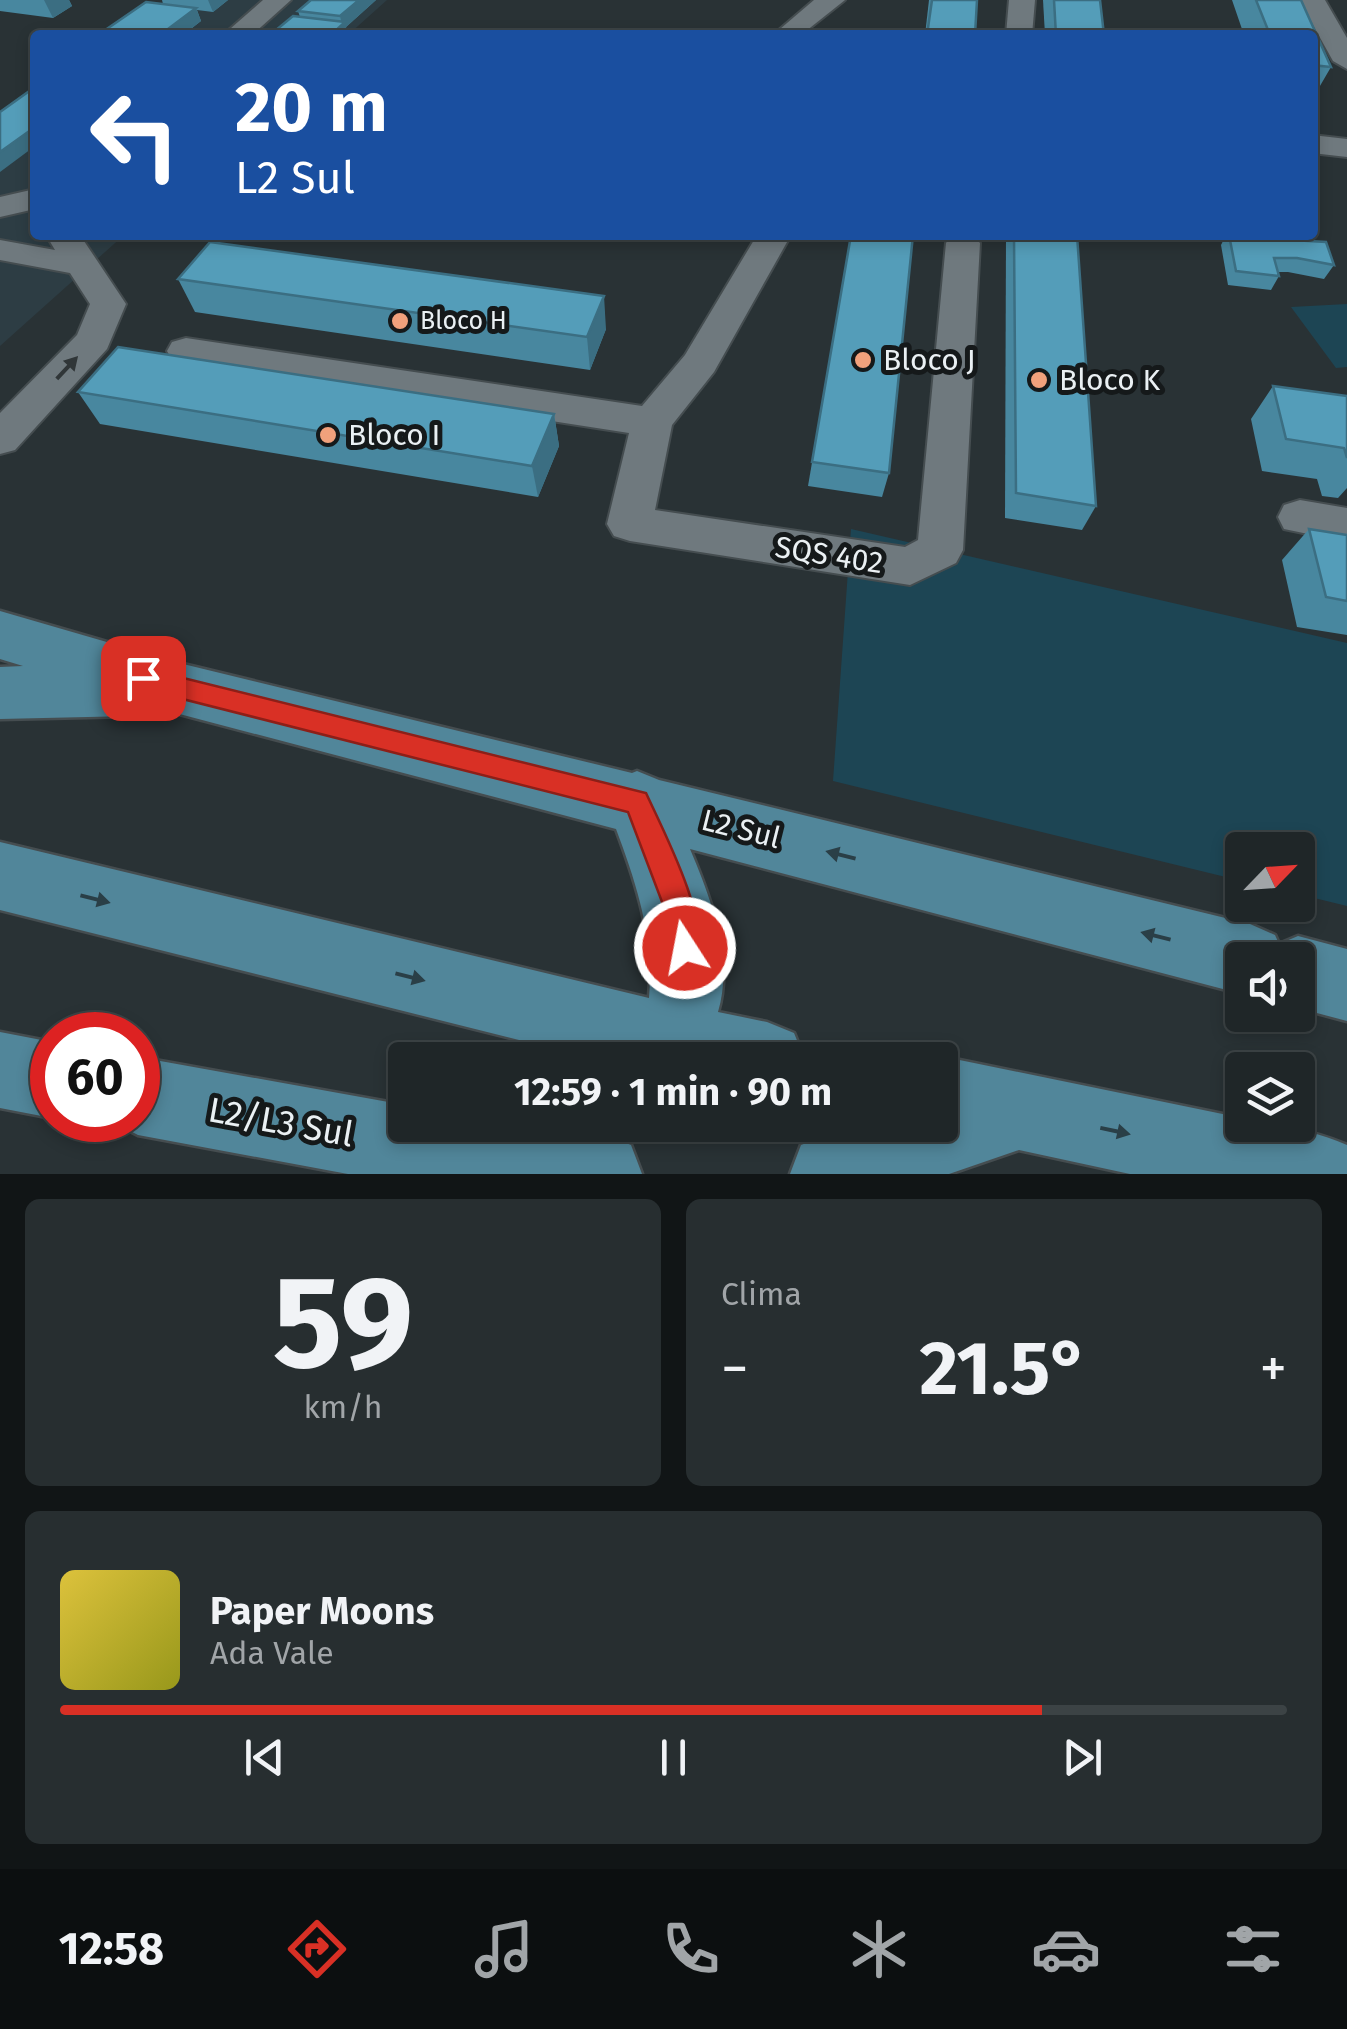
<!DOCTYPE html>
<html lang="pt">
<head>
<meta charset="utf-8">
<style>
	:root { --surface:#1f2628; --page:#272e30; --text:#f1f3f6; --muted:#a1a5a8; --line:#3c4345; --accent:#d93025 }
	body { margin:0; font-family:"Fira Sans",sans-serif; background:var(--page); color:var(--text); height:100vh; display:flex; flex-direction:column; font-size:38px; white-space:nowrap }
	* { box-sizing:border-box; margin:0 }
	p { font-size:32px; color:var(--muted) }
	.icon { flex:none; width:55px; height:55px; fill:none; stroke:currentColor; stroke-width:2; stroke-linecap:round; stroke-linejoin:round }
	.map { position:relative; height:1174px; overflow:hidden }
	.sheet { display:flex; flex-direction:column; gap:25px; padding:25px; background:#111516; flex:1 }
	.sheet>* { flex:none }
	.banner { position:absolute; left:30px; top:30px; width:1288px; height:210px; border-radius:10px; box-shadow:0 5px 15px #0003,0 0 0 2px var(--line); background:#1a4fa0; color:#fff; overflow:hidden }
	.needle { width:65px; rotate:65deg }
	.tools { position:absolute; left:1225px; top:832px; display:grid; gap:20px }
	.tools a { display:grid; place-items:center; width:90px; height:90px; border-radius:10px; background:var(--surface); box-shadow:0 5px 15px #0003,0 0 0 2px var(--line); font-size:50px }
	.speed { position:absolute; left:30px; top:1012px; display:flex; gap:20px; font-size:50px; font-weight:700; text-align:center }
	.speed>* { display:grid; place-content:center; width:130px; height:130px; border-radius:50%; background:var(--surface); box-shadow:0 5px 15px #0003,0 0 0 2px var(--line); line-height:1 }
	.speed .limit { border:15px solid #d22; background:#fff; color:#111 }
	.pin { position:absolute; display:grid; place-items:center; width:85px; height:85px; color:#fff; margin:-42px; border-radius:20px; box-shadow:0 5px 15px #0006 }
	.me { position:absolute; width:110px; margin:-55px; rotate:349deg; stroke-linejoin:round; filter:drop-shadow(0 0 8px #0008) }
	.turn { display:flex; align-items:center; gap:35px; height:210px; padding:0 40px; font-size:45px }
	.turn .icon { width:130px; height:130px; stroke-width:2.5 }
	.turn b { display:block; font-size:70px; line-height:85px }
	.big { font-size:75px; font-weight:700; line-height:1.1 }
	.sheet .tile { flex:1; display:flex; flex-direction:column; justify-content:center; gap:15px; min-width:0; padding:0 35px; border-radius:15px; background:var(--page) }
	.sheet .dial { align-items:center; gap:0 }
	.dial b { font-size:130px; line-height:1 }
	.song { display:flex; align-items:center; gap:30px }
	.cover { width:120px; height:120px; border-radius:15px; background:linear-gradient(135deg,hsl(50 70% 55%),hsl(60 70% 35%)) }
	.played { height:10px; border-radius:5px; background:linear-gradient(90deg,var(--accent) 80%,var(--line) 80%) }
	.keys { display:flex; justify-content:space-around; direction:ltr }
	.heat { display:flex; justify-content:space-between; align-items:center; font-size:55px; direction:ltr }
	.sheet .tiles { flex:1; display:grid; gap:25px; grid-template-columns:1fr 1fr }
	.tile:last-child { grid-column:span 2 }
	.trip { position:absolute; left:388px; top:1042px; width:570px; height:100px; border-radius:10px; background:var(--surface); box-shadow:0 5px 15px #0003,0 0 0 2px var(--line); font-weight:700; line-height:100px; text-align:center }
	.tabs { display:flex; height:160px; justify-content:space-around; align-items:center; background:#0c0f10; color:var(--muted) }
	.tabs .icon { width:70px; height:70px }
	.tabs .on { color:var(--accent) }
	.tabs b { font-size:45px; color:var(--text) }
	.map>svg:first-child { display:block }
	.built { fill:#2d3d44 }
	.green { fill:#1d4554 }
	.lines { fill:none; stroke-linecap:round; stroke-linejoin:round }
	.minor-casing { stroke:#454d50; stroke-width:4 }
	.major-casing { stroke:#454d50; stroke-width:5 }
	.minor { fill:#6f797e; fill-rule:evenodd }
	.major { fill:#51869a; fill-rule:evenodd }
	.wall { fill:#48879f }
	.shaded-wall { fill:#3b6e82 }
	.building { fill:#549db9; stroke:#3b6e82; stroke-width:2.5 }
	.oneway { fill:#303638 }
	.oneway2 { fill:#2a3f47 }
	.route { fill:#d93025; stroke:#8d1f18; stroke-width:2.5 }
	.poi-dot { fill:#f1a17c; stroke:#15191a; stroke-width:4 }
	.labels { text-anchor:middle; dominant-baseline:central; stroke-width:10; stroke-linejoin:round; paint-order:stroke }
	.far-poi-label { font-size:25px; fill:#eaf0f3; stroke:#15191a; text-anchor:start }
	.poi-label { font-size:30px; fill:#eaf0f3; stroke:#15191a; text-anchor:start }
	.street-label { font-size:30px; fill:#eaf0f3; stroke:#15191a }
	.near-street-label { font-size:35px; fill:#eaf0f3; stroke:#15191a }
</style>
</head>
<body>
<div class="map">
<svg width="1347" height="1174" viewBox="0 0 1347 1174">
	<rect width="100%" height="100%" fill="#293235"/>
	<!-- built -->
	<g class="built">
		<path d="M172,0H387L348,35H126Z"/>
		<path d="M35,104V235H124L0,346V131Z"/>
	</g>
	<!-- green -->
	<g class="green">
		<path d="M1347,304V367L1336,368L1291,307Z"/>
		<path d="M851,529L1347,643V906L1298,894V850H1242V881L833,781Z"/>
	</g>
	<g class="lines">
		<!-- minor casing -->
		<g class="minor-casing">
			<g id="minor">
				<path d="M263,0H291L252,35H223Z"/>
				<path d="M814,0H845L801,35H773Z"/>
				<path d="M1009,0H1035L1032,35H1006Z"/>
				<path d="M1299,0H1325L1347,38V69L1333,61Z"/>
				<path d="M1312,135L1347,139V157L1312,153Z"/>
				<path d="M35,189V209L0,217V197Z"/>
				<path d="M46,235H80L126,304L107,349L15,450L0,454V413L77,335L90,304L70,273L0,260V240L55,250Z"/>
				<path d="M757,235H791L714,372L672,425L655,510L905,547L918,540L946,243L951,236L972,235L980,243L963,550L956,563L910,585L630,541L614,536L607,524L629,433L186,364L172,360L167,351L172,342L186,338L642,406L685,355Z"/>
				<path d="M1300,500L1347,508V542L1284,529L1278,517L1284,505Z"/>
			</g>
		</g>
		<!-- major casing -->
		<g class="major-casing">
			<g id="major">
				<path d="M0,611L179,663L632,773L637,771L659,780L1250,924L1275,935L1279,944L1298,936L1347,949V1021L1298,1008V960H1242V994L690,849C711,899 734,958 718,1012L767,1022L794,1033L805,1060H599L0,910V842L649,998C654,937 637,885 616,829L153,707L131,716L0,719V667L23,666L0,659Z"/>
				<path d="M0,1032L52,1042V1118L0,1108Z"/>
				<path d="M940,1056L1242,1118V1125C1280,1125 1312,1130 1347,1145V1174H1130L1019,1150L949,1174H790L801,1145L856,1125H940V1060H931Z"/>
				<path d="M138,1057L405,1105V1125H627L621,1141L631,1145L642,1174H348L138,1135L109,1120H138Z"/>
			</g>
		</g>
		<!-- minor -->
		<use href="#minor" class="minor"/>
		<!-- major -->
		<use href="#major" class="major"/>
	</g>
	<!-- wall -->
	<g class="wall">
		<path d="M0,0H69L72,6L53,18L0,11Z"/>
		<path d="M162,0H228L213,12L197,10L201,21L183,35H98L163,4Z"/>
		<path d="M311,0H376L346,27L300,17L298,11Z"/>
		<path d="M929,0H977L975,35H925Z"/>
		<path d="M1043,0H1100L1104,35H1045Z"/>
		<path d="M1232,0H1301L1331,67L1313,98L1312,35H1244Z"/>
		<path d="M851,235L889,473L882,497L808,486Z"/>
		<path d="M1006,235H1077L1096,506L1082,530L1005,518Z"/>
		<path d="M1226,235H1269L1334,265L1324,279L1288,272H1278L1279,276L1271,290L1228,285L1221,245Z"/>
		<path d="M178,279L606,329L590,370L195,312Z"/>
		<path d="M1273,386L1347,396V488L1338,498L1322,496L1317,479L1262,471L1251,419Z"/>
		<path d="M78,392L554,414L559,446L538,497L100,424Z"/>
		<path d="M1309,529L1347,535V635L1297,627L1282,560Z"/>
	</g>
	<!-- shaded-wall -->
	<g class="shaded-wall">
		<path d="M44,0H69L72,6L53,18Z"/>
		<path d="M208,0H228L213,12Z"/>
		<path d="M359,0H376L346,27L349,35H331L342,25L340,16Z"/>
		<path d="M196,8L201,21L183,35H160Z"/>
		<path d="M35,127V146L0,172V152Z"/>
		<path d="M604,296L606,329L590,370L587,337Z"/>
		<path d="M554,414L559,446L538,497L532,466Z"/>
	</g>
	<!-- building -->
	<g class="building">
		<path d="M311,0H359L340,16L298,11Z"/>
		<path d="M932,0H977L975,35H927Z"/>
		<path d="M1054,0H1100L1104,35H1056Z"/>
		<path d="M1256,0H1301L1331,67L1312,65V35H1270Z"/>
		<path d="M146,2L196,8L160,35H98Z"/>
		<path d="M293,16L345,22L331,35H270Z"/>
		<path d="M35,87V127L0,152V112Z"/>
		<path d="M851,235H913L889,473L812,462Z"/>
		<path d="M1014,235H1077L1096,506L1016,493Z"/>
		<path d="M1229,235H1269L1275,239L1326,242L1334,265L1297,258H1274L1279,276L1236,271Z"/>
		<path d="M210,242L604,296L587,337L178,279Z"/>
		<path d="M118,347L554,414L532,466L78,392Z"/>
		<path d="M1273,386L1347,396V458L1344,448L1286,439Z"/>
		<path d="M1309,529L1347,535V601L1326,597Z"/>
	</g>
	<!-- one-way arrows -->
	<defs><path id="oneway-solid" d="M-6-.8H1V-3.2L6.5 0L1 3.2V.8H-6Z" transform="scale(2.5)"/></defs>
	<use class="oneway" href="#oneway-solid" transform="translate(67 368) rotate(-47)"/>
	<g class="oneway2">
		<use href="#oneway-solid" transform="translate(841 855) rotate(-166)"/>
		<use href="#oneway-solid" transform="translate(95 899) rotate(14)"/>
		<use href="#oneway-solid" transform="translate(1156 936) rotate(-166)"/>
		<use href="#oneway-solid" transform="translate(410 977) rotate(14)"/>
		<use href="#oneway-solid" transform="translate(1115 1131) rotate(12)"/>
	</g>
	<!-- route -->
	<path class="route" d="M143,668L646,793C663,830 711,922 696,958L685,963L675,958L667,915L628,812L143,689L134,686L131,678L134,671Z"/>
	<!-- markers -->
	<g class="poi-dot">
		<circle cx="400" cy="321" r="10"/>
		<circle cx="863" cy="360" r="10"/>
		<circle cx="1039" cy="380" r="10"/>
		<circle cx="328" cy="435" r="10"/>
	</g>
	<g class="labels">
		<!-- far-poi labels -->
		<g class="far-poi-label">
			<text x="420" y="321">Bloco H</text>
		</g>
		<!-- poi labels -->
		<g class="poi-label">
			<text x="883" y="360">Bloco J</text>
			<text x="1059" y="380">Bloco K</text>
			<text x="348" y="435">Bloco I</text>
		</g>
		<!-- street labels -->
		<g class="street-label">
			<text transform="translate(829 555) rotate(9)">SQS 402</text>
			<text transform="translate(741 829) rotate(14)">L2 Sul</text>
		</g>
		<!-- near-street labels -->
		<g class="near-street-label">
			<text transform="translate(281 1122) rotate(10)">L2/L3 Sul</text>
		</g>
	</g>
</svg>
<div class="tools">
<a><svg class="needle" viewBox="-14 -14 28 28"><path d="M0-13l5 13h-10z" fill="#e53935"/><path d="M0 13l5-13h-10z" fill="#a1a5a8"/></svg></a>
<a><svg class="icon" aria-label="sound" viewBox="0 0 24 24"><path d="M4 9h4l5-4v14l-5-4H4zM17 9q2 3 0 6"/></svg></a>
<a><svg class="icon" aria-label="layers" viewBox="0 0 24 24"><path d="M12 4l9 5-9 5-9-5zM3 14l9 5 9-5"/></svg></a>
</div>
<div class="speed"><div class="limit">60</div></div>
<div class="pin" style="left:143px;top:678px;background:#d93025"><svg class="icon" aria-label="arrive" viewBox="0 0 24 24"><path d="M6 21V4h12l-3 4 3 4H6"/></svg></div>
<svg class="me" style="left:685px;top:948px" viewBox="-20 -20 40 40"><circle r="17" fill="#d93025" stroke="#fff" stroke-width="3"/><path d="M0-11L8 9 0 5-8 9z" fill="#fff"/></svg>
<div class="trip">12:59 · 1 min · 90 m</div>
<div class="banner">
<div class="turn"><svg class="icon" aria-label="left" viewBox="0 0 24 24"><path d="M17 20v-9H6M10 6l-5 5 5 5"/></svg><div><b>20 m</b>L2 Sul</div></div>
</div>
</div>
<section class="sheet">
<div class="tiles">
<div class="tile dial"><b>59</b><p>km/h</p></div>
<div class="tile"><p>Clima</p>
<div class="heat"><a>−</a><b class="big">21.5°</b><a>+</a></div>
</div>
<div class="tile">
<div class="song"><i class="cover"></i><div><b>Paper Moons</b><p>Ada Vale</p></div></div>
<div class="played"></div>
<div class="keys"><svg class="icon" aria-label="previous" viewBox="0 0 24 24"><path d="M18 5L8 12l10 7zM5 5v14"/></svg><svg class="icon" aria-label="pause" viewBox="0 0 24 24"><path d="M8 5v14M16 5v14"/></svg><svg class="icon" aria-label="next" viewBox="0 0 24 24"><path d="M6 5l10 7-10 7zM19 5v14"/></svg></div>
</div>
</div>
</section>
<nav class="tabs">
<b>12:58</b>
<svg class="icon on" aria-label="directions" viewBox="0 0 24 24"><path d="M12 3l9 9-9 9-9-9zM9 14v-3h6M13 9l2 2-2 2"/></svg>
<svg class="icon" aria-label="music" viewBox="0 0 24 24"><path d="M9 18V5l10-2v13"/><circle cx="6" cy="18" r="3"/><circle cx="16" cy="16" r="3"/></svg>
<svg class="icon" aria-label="phone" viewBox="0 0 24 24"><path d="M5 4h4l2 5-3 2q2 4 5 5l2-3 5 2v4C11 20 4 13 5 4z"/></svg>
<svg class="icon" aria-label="climate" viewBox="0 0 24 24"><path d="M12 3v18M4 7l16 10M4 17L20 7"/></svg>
<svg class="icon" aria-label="car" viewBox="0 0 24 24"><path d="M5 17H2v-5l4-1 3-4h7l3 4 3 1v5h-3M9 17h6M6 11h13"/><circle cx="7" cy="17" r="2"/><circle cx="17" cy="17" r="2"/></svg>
<svg class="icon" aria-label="filters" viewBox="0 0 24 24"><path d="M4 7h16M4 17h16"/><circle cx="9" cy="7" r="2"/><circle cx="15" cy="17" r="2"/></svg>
</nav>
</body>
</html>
